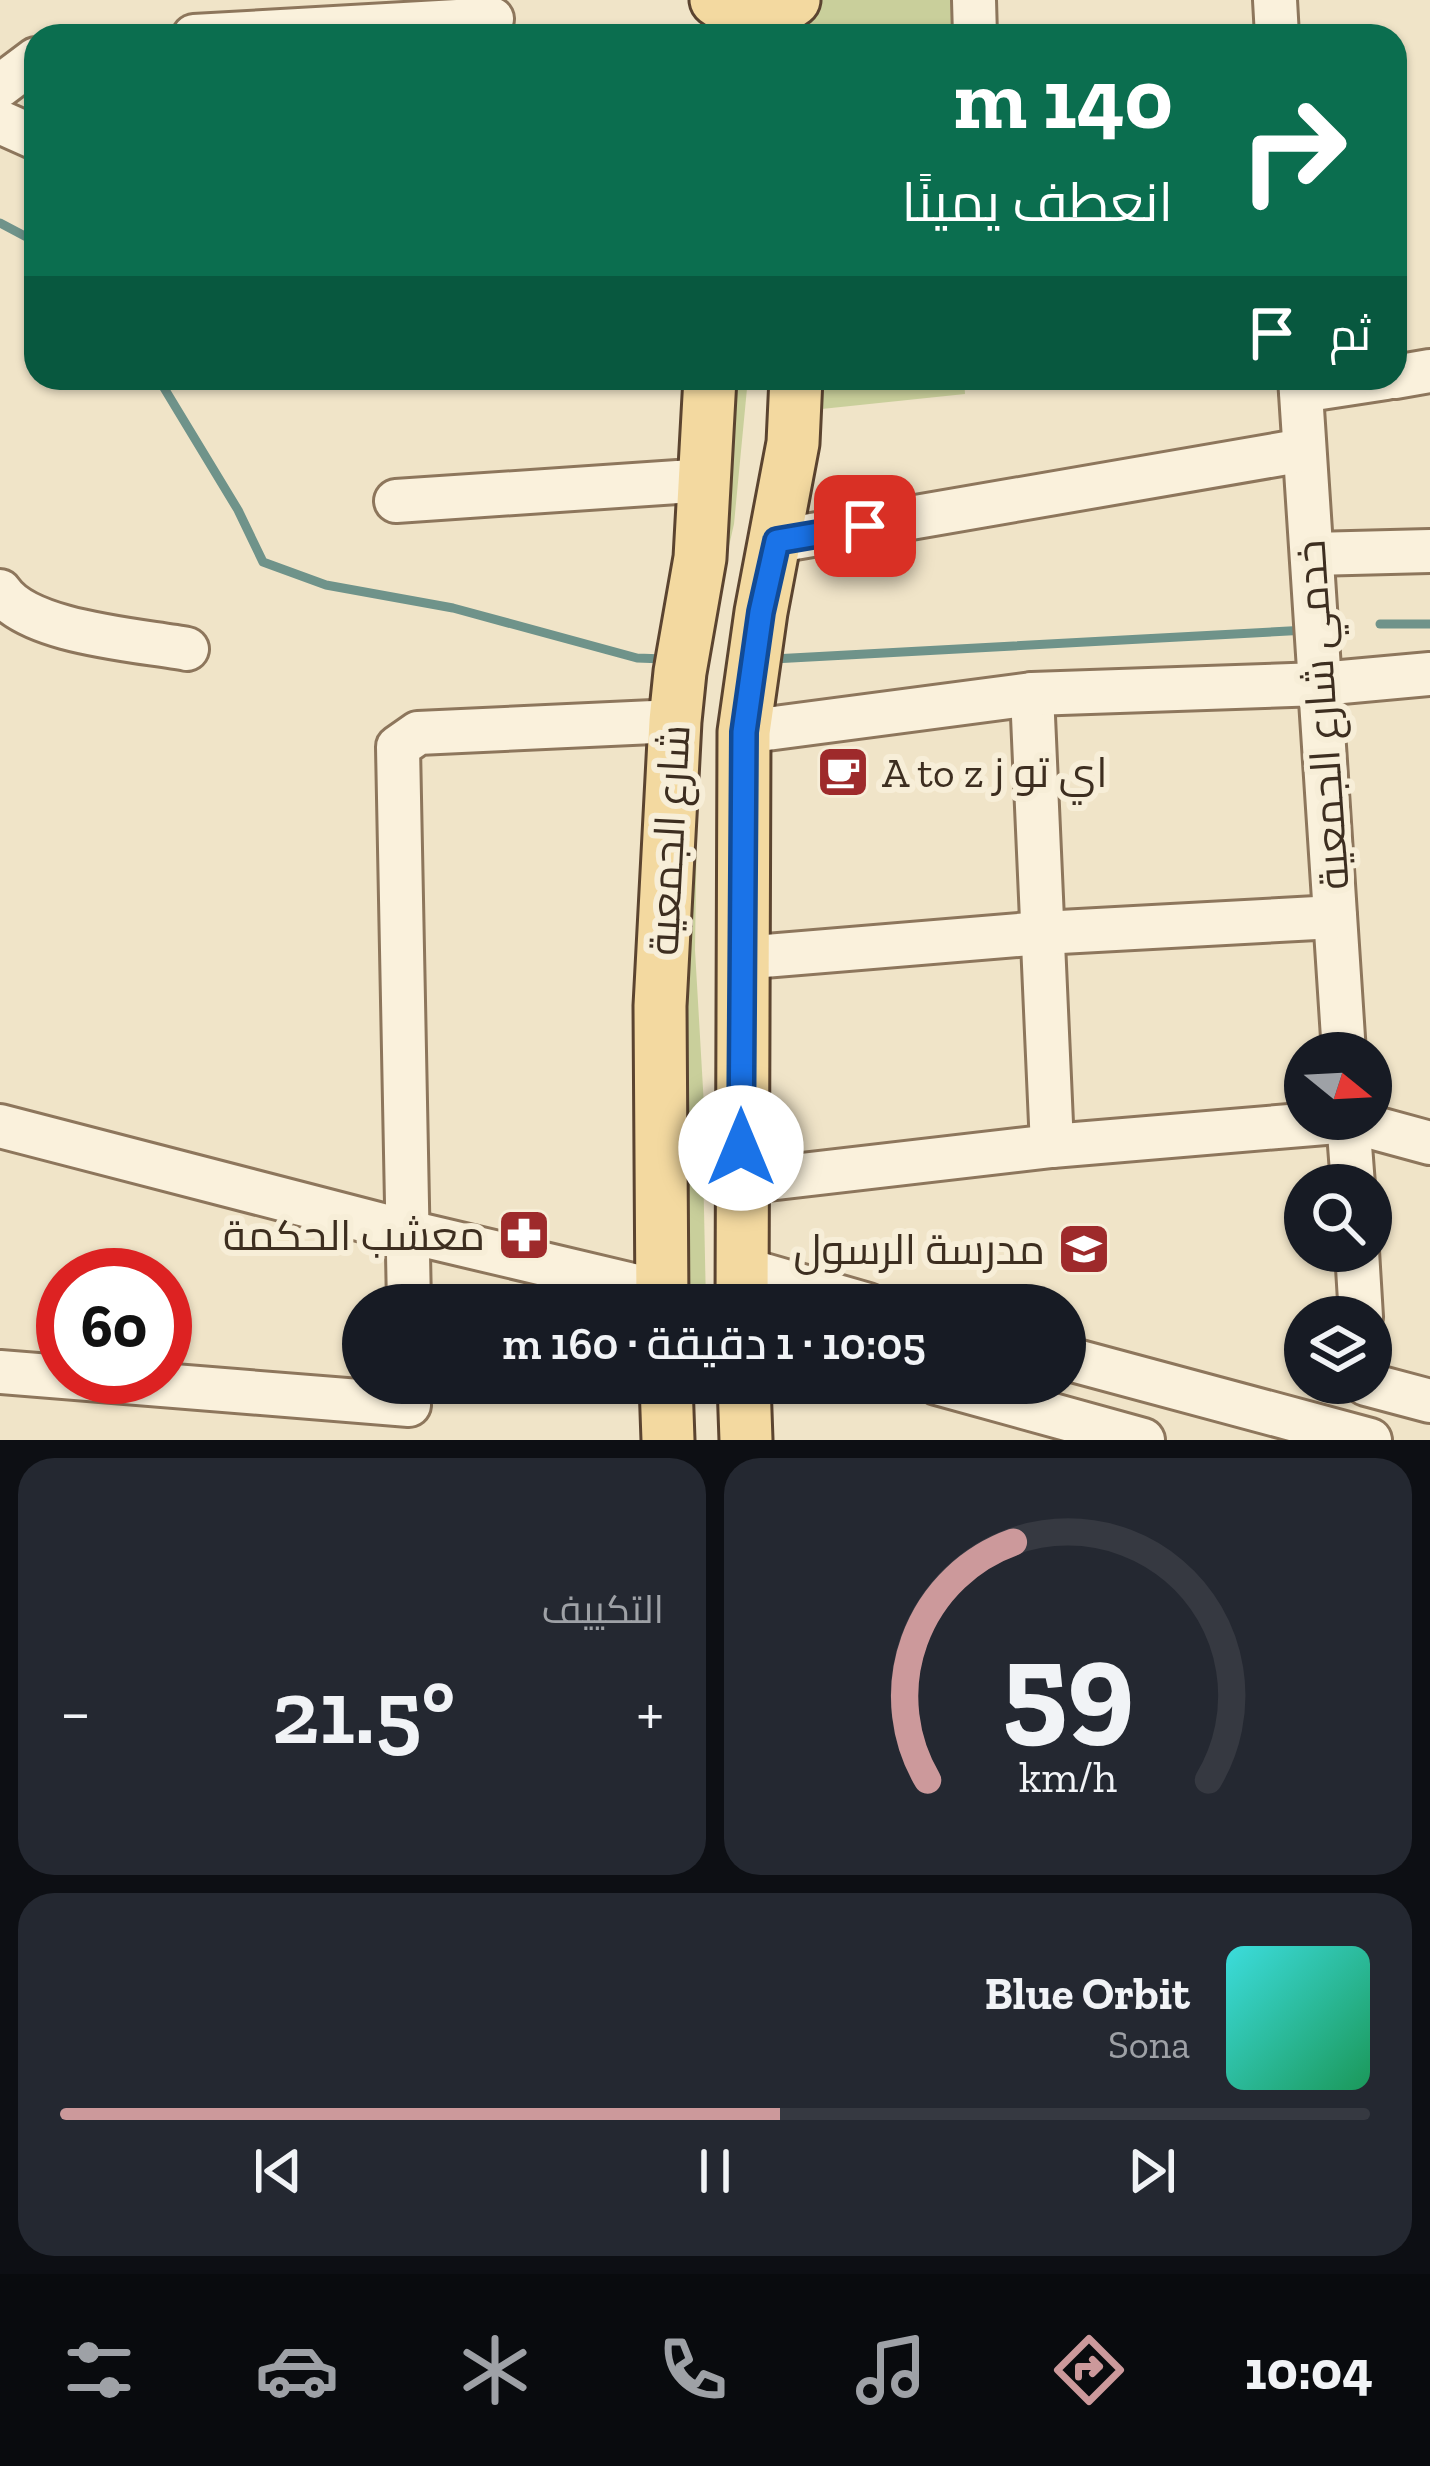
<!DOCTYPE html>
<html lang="ar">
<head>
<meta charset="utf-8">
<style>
	:root { --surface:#171b24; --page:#242831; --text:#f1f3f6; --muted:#9ea1a6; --line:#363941; --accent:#cc999b }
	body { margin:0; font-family:"Zilla Slab",Cairo,serif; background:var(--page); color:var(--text); direction:rtl; height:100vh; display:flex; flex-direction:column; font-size:45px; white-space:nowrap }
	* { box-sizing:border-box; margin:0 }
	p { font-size:39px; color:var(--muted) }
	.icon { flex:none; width:66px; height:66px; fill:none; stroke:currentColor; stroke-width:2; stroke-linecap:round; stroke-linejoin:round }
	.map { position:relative; height:1440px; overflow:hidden; direction:ltr }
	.drawer { display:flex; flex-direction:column; gap:18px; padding:18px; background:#0d0f14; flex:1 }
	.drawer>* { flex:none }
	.hud { position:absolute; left:24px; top:24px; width:1383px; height:366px; border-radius:36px; box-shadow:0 3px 9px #0004; direction:rtl; background:#0b6e4f; color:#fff; overflow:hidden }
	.needle { width:78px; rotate:108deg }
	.fabs { position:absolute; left:1284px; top:1032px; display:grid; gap:24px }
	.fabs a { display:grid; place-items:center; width:108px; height:108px; border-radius:50%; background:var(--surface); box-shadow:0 3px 9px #0004; font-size:60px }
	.speed { position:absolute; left:36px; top:1248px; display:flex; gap:24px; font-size:60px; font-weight:700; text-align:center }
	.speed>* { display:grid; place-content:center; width:156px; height:156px; border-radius:50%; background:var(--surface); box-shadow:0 3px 9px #0004; line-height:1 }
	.speed .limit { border:18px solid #d22; background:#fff; color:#111 }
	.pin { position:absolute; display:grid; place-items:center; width:102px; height:102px; color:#fff; margin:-51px; border-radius:24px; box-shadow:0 6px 18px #0006 }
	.me { position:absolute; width:132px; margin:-66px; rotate:0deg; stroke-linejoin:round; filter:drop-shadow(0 0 9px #0008) }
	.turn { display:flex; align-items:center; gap:42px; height:252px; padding:0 36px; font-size:54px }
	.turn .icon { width:156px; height:156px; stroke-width:2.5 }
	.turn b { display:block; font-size:84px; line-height:102px }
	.then { display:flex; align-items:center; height:114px; padding:0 36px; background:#0003; gap:24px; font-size:45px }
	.big { font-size:90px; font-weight:600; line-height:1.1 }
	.drawer .card { flex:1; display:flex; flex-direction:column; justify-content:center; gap:18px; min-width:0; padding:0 42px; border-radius:36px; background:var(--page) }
	.drawer .dial { align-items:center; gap:0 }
	.dial svg { height:312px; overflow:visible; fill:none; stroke:var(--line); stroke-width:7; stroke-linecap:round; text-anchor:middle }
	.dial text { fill:var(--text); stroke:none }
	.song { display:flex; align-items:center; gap:36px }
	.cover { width:144px; height:144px; border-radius:18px; background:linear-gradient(135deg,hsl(180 70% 55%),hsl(150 70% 35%)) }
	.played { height:12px; border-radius:6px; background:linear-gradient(90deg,var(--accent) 55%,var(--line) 55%) }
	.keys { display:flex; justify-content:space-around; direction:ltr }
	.heat { display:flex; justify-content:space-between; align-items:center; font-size:66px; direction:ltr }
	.drawer .tiles { flex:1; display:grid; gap:18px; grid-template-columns:1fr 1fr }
	.card:last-child { grid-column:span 2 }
	.trip { position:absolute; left:342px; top:1284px; width:744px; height:120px; border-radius:60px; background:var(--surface); box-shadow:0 3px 9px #0004; font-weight:600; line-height:120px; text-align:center; direction:rtl }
	.dock { display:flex; height:192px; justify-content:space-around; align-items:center; background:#090b0e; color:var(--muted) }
	.dock .icon { width:84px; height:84px }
	.dock .selected { color:var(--accent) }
	.dock b { font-size:54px; color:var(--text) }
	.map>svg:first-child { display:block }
	.green { fill:#c9cf9b }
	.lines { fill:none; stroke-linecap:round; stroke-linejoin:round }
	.stream { stroke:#6f938a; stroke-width:9 }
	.minor-casing { stroke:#8d765c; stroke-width:48 }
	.major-casing { stroke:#5b4430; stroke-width:57 }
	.minor { stroke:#faf1dc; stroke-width:42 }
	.major { stroke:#f3d9a0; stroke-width:51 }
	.route-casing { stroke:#114b97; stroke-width:30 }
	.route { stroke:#1a73e8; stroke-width:21 }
	.labels { text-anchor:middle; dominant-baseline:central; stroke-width:12; stroke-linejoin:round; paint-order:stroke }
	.street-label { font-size:42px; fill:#3d2e20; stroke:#f7eed8 }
	.poi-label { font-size:42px; fill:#3d2e20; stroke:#f7eed8; text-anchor:end }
</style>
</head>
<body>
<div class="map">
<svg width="1430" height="1440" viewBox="0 0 1430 1440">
	<rect width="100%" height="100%" fill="#f0e4c8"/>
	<!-- green -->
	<g class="green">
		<path d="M806,0H970V36H807Z"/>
		<path d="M724,378H748L734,524L699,678L695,950L704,1106L695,1116L686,1113L675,920Z"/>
		<path d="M812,378H964L965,394L812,410Z"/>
		<path d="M688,1157L703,1162L706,1305H678L676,1166Z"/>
	</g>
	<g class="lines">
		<!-- stream -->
		<g class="stream">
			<path d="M0,223L36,242"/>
			<path d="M158,378L238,510L263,562L326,585L453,608L637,658L664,659"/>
			<path d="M1380,624H1430"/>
			<path d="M773,659L1307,630"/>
		</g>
		<!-- minor casing -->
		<g class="minor-casing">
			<g id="minor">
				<path d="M974,0L975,36"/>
				<path d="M1275,0L1277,36"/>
				<path d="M194,36L492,19"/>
				<path d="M0,86L36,59"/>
				<path d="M0,122L36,138"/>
				<path d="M1395,377L1430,371"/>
				<path d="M1300,378L1344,1053"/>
				<path d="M1301,391L1386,378"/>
				<path d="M396,501L707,480"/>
				<path d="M777,541L1304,450"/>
				<path d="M1312,554L1430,551"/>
				<path d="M0,591C28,633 139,640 187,649"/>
				<path d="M1032,694L1052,1146"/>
				<path d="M744,732L1032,694L1320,684L1430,674"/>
				<path d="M741,958L1042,933L1335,917"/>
				<path d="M1348,1119L1353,1185"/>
				<path d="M0,1126L409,1232L662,1292"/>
				<path d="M741,1182L1052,1146L1349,1121L1430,1143"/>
				<path d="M1357,1251L1361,1317"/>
				<path d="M743,1269L868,1305"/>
				<path d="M409,1305L398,747L418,733L675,721"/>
				<path d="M1065,1358L1370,1440"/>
				<path d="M0,1372L409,1405"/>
				<path d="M937,1383L1143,1440"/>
				<path d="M1366,1384L1430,1401"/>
			</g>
		</g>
		<!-- major casing -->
		<g class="major-casing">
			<g id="major">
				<path d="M716,0C741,19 769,19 794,0"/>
				<path d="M662,1305L660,1006L675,721L680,672L700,558L710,378"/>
				<path d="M742,1305L744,732L761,612L793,443L796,378"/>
				<path d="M666,1383L668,1440"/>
				<path d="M744,1383L746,1440"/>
			</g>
		</g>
		<!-- minor -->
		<use href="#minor" class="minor"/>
		<!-- major -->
		<use href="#major" class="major"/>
	</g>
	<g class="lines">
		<!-- route casing -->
		<g class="route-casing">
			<path id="route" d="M741,1148L744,732L761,612L777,541L865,526"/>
		</g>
		<!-- route -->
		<use href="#route" class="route"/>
	</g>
	<!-- icons -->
	<defs>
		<g id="cafe-square" transform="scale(2.7)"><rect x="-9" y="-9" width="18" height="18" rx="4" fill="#9e2a2b" stroke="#f7eed8"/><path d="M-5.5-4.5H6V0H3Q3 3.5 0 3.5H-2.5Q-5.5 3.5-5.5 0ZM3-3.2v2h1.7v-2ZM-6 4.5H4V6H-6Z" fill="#fff"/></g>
		<g id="pharmacy-square" transform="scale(2.7)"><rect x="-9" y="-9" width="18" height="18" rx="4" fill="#9e2a2b" stroke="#f7eed8"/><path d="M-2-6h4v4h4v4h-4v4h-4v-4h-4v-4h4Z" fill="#fff"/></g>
		<g id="school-square" transform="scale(2.7)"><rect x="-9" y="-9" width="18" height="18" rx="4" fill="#9e2a2b" stroke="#f7eed8"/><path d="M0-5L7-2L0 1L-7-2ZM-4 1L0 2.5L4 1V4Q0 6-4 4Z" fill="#fff"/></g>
	</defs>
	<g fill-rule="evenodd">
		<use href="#cafe-square" x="843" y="772"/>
		<use href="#pharmacy-square" x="524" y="1235"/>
		<use href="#school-square" x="1084" y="1249"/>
	</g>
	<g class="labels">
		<!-- street labels -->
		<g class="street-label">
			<text transform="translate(1322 715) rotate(-94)">خدمي شارع الجمعية</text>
			<text transform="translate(669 840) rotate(-87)">شارع الجمعية</text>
		</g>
		<!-- poi labels -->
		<g class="poi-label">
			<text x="882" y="772" text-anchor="start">A to z اي تو ز</text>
			<text x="485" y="1235">معشب الحكمة</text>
			<text x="1045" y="1249">مدرسة الرسول</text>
		</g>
	</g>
</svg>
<div class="fabs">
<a><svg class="needle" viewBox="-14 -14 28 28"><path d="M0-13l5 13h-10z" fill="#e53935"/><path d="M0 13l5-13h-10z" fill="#9ea1a6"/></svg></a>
<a><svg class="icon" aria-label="search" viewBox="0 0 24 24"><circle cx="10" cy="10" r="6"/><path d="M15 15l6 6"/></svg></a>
<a><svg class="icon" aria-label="layers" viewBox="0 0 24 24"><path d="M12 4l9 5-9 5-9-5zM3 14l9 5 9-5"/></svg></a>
</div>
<div class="speed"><div class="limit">60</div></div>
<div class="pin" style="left:865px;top:526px;background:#d93025"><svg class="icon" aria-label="arrive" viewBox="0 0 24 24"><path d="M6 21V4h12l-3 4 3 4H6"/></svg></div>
<svg class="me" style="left:741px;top:1148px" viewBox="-20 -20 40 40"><circle r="19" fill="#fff"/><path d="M0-13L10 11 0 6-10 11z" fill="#1a73e8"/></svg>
<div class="trip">10:05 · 1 دقيقة · 160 m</div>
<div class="hud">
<div class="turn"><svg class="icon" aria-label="right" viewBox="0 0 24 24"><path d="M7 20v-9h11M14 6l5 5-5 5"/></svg><div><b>140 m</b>انعطف يمينًا</div></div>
<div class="then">ثم<svg class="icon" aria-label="arrive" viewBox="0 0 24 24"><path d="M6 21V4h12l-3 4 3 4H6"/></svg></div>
</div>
</div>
<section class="drawer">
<div class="tiles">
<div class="card dial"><svg viewBox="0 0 100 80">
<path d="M14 69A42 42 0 1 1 86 69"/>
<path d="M14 69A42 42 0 0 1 36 8" stroke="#cc999b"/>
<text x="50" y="56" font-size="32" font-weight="700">59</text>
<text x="50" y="72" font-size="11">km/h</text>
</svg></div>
<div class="card"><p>التكييف</p>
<div class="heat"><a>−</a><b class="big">21.5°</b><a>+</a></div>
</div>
<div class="card">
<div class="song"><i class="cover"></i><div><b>Blue Orbit</b><p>Sona</p></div></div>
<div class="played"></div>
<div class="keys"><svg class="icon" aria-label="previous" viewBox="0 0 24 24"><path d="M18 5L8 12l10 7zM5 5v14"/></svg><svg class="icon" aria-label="pause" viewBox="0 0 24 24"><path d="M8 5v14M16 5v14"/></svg><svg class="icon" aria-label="next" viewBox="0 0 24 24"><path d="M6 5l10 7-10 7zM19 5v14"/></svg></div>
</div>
</div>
</section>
<nav class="dock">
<b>10:04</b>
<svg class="icon selected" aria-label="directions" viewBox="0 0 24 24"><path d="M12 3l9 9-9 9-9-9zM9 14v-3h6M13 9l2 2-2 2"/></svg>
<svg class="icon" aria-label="music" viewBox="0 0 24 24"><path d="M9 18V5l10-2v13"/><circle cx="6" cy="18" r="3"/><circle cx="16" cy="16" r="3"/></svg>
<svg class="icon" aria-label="phone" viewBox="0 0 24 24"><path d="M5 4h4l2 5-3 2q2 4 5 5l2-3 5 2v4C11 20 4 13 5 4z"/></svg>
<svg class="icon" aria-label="climate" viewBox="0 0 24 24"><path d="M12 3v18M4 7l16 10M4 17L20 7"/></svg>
<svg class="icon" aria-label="car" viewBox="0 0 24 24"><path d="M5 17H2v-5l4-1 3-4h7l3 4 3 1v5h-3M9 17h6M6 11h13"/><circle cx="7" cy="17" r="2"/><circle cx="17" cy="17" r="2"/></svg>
<svg class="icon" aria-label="filters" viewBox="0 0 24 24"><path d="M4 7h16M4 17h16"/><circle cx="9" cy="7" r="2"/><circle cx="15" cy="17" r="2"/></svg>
</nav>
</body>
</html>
